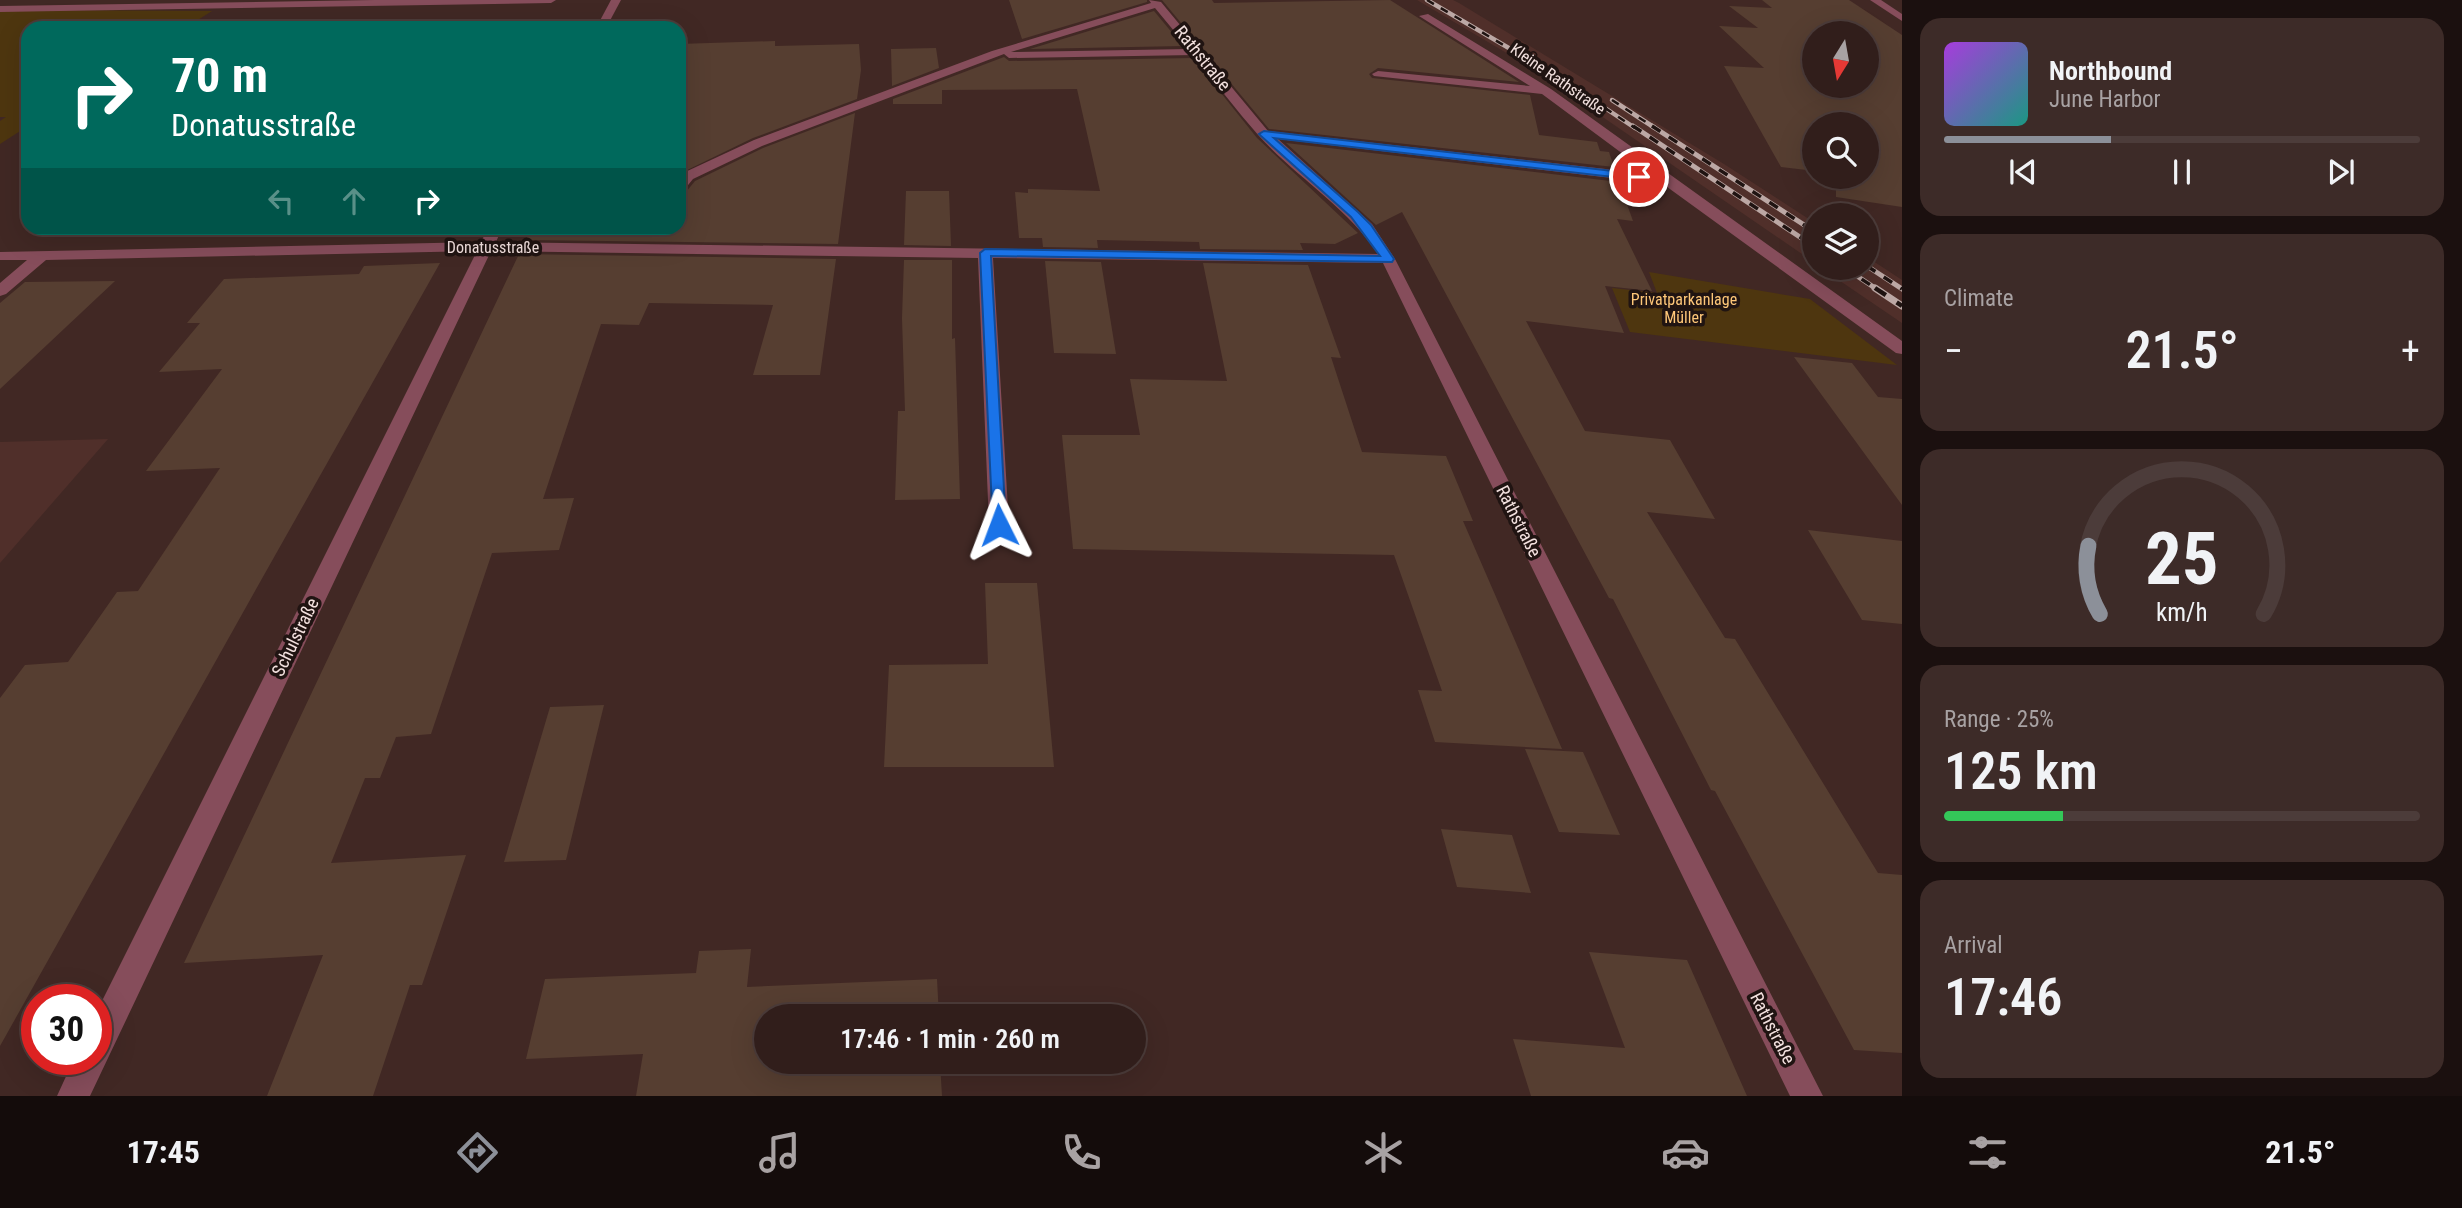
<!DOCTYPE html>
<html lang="en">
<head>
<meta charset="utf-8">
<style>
	:root { --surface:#311e1b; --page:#3d2b28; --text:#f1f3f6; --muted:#a8a2a3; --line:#4c3c3a; --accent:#8c9099 }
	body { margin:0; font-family:"Roboto Condensed",sans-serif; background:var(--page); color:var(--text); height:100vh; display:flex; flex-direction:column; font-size:26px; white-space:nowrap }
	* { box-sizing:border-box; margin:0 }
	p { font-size:23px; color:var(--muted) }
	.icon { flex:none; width:38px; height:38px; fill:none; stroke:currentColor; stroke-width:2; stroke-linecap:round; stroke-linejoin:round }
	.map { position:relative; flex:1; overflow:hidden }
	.drawer { display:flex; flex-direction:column; gap:18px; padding:18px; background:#1b100f; width:560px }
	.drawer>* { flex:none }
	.banner { position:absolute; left:21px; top:21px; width:665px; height:214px; border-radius:21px; box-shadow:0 7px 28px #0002,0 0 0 2px var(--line); background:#00695c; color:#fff; overflow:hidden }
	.needle { width:46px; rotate:191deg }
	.fabs { position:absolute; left:1802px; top:21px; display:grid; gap:14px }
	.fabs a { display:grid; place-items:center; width:77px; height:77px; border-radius:50%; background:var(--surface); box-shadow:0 7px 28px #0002,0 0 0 2px var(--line); font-size:35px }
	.speed { position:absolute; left:21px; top:984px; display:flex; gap:14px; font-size:35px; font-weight:700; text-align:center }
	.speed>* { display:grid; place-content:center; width:91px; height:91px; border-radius:50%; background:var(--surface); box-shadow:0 7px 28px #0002,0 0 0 2px var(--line); line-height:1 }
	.speed .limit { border:10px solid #d22; background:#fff; color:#111 }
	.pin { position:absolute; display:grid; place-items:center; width:60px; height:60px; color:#fff; margin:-30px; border:4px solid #fff; border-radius:50%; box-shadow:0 2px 7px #0007 }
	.me { position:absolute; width:77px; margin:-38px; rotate:357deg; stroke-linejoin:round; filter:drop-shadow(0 0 5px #0008) }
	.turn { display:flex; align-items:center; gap:24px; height:147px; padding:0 35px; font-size:32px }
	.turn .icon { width:91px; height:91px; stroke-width:2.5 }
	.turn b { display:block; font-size:49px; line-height:60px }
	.lanes { display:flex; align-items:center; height:66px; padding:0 35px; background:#0003; justify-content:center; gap:35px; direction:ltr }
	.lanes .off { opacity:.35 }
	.big { font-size:52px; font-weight:600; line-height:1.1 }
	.drawer .widget { flex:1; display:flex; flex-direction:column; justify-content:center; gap:10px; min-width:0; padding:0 24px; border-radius:21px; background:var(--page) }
	.drawer .dial { align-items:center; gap:0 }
	.dial svg { height:182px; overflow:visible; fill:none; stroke:var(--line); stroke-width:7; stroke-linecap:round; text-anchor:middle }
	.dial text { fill:var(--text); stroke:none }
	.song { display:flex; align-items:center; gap:21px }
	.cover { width:84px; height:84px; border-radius:10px; background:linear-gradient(135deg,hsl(280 70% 55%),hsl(170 70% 35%)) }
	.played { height:7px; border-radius:4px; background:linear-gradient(90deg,var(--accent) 35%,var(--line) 35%) }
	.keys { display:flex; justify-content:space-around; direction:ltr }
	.heat { display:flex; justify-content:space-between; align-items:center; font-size:38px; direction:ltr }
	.charge { height:10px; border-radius:5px; background:linear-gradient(90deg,#34c759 25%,var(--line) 0) }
	.trip { position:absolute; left:754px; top:1004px; width:392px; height:70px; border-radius:35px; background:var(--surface); box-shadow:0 7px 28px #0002,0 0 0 2px var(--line); font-weight:600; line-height:70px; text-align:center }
	.tabs { display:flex; height:112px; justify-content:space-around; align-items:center; background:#140c0b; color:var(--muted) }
	.tabs .icon { width:49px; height:49px }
	.tabs .selected { color:var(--accent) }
	.tabs b { font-size:32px; color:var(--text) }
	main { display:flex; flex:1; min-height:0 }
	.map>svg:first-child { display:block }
	.built { fill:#502f2a }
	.green { fill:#4e360f }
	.building { fill:#563e31; fill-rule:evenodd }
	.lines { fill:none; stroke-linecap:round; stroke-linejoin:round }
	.minor { fill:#864d5b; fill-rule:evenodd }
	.rail-far2-casing { stroke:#bca8a5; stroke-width:4.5 }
	.rail-far1-casing { stroke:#bca8a5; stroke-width:5 }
	.rail-casing { stroke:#bca8a5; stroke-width:7 }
	.rail-far2 { stroke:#201412; stroke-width:2.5; stroke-dasharray:8; stroke-linecap:butt }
	.rail-far1 { stroke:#201412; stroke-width:3.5; stroke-dasharray:10; stroke-linecap:butt }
	.rail { stroke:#201412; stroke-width:4.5; stroke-dasharray:13; stroke-linecap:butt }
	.route { fill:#1a73e8; stroke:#114b97; stroke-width:2 }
	.labels { text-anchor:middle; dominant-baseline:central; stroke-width:7; stroke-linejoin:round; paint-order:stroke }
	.far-street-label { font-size:16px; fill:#f3e1df; stroke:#201412 }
	.far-park-label { font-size:16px; fill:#fec779; stroke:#201412 }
	.street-label { font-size:18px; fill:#f3e1df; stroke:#201412 }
</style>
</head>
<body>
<main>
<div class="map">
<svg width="1902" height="1096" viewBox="0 0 1902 1096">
	<rect width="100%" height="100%" fill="#412824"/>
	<!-- built -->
	<g class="built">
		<path d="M1417,0H1453L1459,3L1724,164L1815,223V263L1527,65Z"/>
		<path d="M1867,257L1902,280V323L1821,268H1867Z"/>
		<path d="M108,439L0,563V442Z"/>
	</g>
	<!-- green -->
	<g class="green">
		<path d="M0,10L212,11L185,28H28V126L0,144V121L6,117H0Z"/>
		<path d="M1649,272L1810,299L1897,365L1630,332L1612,288L1657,293Z"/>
	</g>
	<!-- building -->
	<g class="building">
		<path d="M1009,0H1147V2L1022,39Z"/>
		<path d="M1162,0H1212L1214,3L1390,0L1519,82L1378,68L1369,74L1372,78L1530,95L1539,135L1597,142L1600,151L1609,152L1614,167L1269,129Z"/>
		<path d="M1762,0H1849L1902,35V207L1836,197V184L1833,177H1867V124H1815V171L1781,167L1724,66L1764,68L1719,26L1758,28L1729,6L1772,8ZM1815,33H1867V86H1815Z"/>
		<path d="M1154,11L1183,46L1030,49Z"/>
		<path d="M775,41V46L859,44L861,70L857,99L753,138L679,174V44Z"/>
		<path d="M936,48L939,68L892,86L891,49Z"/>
		<path d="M1004,57L1009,61L1193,58L1257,138L1358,233L1335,244L1300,243L1303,250L1200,249L1199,242L1097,240L1098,248L1043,247L1042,238H1019L1015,192L1028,193V189L1100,191L1077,89L942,90V104H893V99Z"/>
		<path d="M855,113L838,244L526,240L531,228H679V193L686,192L695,181L763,148Z"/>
		<path d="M1286,143L1619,182L1633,221L1617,219L1652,291L1605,286L1624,333L1526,321L1585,431L1670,440L1715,519L1647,512L1725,638L1735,639L1878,873L1902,875V1053L1854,1050L1715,791L1711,790L1613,599L1609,598L1402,212L1376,225Z"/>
		<path d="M906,191H949L951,246L904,245Z"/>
		<path d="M519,254L836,259L820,375H753L773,305L649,303L639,325L601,324L543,499L574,498L559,550L492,553L431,734L396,737L380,778H365L331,863L466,855L422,985H410L373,1096H267L323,955L184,963Z"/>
		<path d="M904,260H952V339L955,338L960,499L895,500L898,411H905L902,318Z"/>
		<path d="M1045,261L1101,262L1116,354L1054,353Z"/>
		<path d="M440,263L264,575L0,1046V698L25,665L68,662L117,592L138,591L220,468L146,471L222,369L159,372L200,323H187L224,279L359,274L364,266Z"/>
		<path d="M1203,263L1308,265L1341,358L1331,357L1362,452L1446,456L1473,521H1463L1562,749L1435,742L1418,690L1442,691L1394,555L1073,549L1062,435H1140L1130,379L1227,381Z"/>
		<path d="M115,281L0,389V303L25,282Z"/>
		<path d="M1794,357L1852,363L1878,397L1902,399V505Z"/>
		<path d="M1808,530L1902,541V624L1862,620Z"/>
		<path d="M985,583H1037L1054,767H884L889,665L988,664Z"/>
		<path d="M604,705L566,860L504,862L550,707Z"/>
		<path d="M1525,749L1583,752L1620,835L1559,832Z"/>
		<path d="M1441,829L1512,835L1531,893L1457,887Z"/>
		<path d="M751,949L747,987L937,979L939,1017H766V1062H940L942,1096H636L643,1054L526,1059L545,979L696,973L699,951Z"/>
		<path d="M1589,952L1687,960L1747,1096H1531L1513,1039L1625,1048Z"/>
	</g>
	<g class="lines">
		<!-- minor -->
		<g class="minor">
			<path d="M374,0H556L551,3L0,12V6Z"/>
			<path d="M611,0H621L606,28H596Z"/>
			<path d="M1149,0L1161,2L1268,131L1650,174L1542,94L1374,76L1372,74L1378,71L1530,86L1419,16L1428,14L1551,89L1902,341V354L1896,353L1663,184L1278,139L1372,224L1395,259L1823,1096H1790L1383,263L993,258L1009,525L1006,530H992L989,525L978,258L491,251L90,1096H57L74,1059H96V1013L477,251L46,260L6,294L0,296V283L27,260H0V252L481,242L488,228H502L496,242L1378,254C1346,206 1297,178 1259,136C1236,110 1215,82 1194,55L1009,58L1004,54L762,146L693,179L684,190L679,191V178L683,173L754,140L992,51L1151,3ZM1155,8L1189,49L1011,52Z"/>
			<path d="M1870,0H1881L1902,14V21Z"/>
		</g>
		<!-- rail-far2 casing -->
		<g class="rail-far2-casing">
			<g id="rail-far2">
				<path d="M1427,0L1563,80L1635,128"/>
				<path d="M1612,100L1655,128"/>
			</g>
		</g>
		<!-- rail-far1 casing -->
		<g class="rail-far1-casing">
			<g id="rail-far1">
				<path d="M1633,126L1815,247"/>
				<path d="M1652,126L1815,232"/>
				<path d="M1867,266L1902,289"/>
				<path d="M1845,268L1878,290"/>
			</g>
		</g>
		<!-- rail casing -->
		<g class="rail-casing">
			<path id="rail" d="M1875,288L1902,306"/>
		</g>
		<!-- rail-far2 -->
		<use href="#rail-far2" class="rail-far2"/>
		<!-- rail-far1 -->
		<use href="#rail-far1" class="rail-far1"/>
		<!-- rail -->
		<use href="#rail" class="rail"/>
	</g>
	<!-- route -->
	<path class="route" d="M1264,131L1639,174L1644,177L1639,180L1274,138L1358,212L1371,225L1394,259L1392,262L991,256L1006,525L999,531L993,529L980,253L985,249L1380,256L1351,217L1261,136L1259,134Z"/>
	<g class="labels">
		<!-- far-street labels -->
		<g class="far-street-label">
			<text transform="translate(1558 79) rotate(35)">Kleine Rathstraße</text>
			<text x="493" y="247">Donatusstraße</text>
		</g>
		<!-- far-park labels -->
		<g class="far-park-label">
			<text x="1684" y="299">Privatparkanlage<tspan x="1684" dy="18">Müller</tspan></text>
		</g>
		<!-- street labels -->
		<g class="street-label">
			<text transform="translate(1203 58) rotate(51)">Rathstraße</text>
			<text transform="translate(1519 521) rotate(63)">Rathstraße</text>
			<text transform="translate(295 637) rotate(-64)">Schulstraße</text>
			<text transform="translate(1773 1028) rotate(63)">Rathstraße</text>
		</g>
	</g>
</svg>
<div class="fabs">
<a><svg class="needle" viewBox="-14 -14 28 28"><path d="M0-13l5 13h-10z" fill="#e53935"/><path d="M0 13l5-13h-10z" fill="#a8a2a3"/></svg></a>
<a><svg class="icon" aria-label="search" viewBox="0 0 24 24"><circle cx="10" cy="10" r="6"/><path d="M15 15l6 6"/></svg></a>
<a><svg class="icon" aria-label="layers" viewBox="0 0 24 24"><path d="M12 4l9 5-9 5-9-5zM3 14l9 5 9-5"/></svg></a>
</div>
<div class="speed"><div class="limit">30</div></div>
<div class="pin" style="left:1639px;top:177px;background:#d93025"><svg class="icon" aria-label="arrive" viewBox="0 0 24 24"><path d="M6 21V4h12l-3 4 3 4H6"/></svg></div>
<svg class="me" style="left:999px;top:525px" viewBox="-20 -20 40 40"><path d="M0-17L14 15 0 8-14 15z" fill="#1a73e8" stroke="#fff" stroke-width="4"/></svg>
<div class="trip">17:46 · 1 min · 260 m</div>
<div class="banner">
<div class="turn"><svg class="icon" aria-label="right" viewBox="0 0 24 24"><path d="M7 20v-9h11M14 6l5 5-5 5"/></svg><div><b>70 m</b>Donatusstraße</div></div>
<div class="lanes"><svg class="icon off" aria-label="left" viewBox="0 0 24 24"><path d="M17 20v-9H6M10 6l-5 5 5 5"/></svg><svg class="icon off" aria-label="ahead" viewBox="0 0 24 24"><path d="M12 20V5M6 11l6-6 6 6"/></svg><svg class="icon" aria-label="right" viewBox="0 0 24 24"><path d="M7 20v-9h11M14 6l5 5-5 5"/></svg></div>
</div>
</div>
<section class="drawer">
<div class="widget">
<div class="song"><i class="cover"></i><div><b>Northbound</b><p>June Harbor</p></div></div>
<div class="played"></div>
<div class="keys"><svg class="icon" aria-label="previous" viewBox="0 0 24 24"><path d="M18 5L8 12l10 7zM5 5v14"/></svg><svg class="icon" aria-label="pause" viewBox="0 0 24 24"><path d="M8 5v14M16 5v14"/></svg><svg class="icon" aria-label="next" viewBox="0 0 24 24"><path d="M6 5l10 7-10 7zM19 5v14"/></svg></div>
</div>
<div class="widget"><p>Climate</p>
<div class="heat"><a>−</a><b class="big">21.5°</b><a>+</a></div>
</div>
<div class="widget dial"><svg viewBox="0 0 100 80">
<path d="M14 69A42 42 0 1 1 86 69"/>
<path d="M14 69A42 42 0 0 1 9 39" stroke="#8c9099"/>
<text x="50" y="56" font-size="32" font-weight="700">25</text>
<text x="50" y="72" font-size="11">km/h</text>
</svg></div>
<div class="widget"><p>Range · 25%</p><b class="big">125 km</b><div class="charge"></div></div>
<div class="widget"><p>Arrival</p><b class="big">17:46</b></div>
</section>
</main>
<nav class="tabs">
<b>17:45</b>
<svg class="icon selected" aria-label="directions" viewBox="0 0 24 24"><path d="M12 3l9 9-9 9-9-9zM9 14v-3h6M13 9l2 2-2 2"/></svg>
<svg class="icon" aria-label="music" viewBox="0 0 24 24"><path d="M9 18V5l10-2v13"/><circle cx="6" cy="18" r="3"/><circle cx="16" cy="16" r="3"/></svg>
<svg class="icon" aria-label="phone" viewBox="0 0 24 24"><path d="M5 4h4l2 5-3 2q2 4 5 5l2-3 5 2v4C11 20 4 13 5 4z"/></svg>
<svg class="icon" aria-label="climate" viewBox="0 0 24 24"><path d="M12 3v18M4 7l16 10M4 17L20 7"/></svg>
<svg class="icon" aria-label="car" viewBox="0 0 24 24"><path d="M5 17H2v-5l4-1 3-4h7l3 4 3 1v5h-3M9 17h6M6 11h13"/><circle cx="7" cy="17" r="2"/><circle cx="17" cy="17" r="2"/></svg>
<svg class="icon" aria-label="filters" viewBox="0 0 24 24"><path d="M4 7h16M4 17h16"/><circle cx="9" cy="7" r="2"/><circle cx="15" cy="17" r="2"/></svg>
<b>21.5°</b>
</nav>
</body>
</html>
